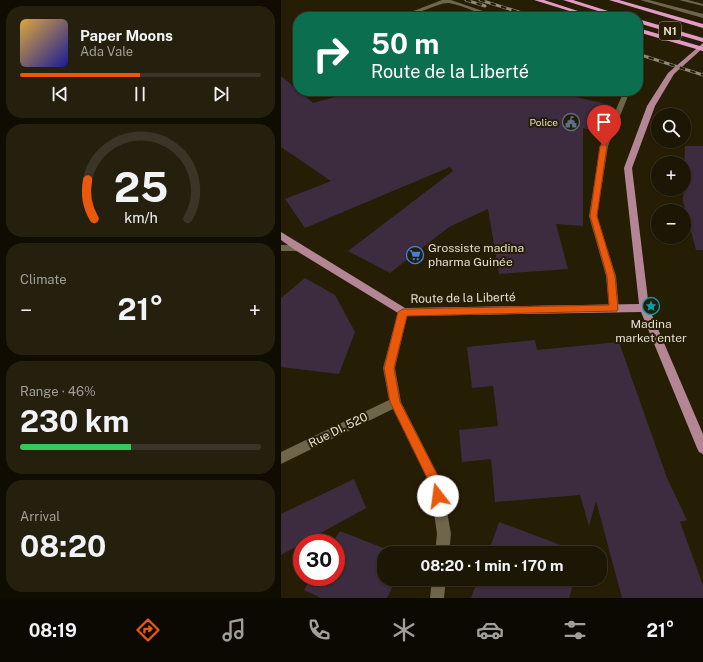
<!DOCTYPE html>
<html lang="en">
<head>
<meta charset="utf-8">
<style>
	:root { --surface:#1c1604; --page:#251f0e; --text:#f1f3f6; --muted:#a09f9a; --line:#3a3526; --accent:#ea580c }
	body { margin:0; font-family:"Public Sans",sans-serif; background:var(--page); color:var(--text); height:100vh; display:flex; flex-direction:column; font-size:15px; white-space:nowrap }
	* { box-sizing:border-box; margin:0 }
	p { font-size:13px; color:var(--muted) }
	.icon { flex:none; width:22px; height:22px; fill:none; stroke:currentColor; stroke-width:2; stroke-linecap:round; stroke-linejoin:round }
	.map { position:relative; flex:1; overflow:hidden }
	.panel { display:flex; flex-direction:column; gap:6px; padding:6px; background:#0f0c02; width:281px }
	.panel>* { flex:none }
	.top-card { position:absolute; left:12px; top:12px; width:350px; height:84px; border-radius:16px; box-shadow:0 1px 3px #0004,0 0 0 1px var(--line); background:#0b6e4f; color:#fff; overflow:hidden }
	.fabs { position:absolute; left:370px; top:108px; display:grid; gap:8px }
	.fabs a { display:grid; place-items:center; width:40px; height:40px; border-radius:50%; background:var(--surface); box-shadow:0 1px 3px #0004,0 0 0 1px var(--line); font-size:20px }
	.speed { position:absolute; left:12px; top:534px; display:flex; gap:8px; font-size:20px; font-weight:700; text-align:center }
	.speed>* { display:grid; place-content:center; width:52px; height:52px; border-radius:50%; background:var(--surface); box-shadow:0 1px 3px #0004,0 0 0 1px var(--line); line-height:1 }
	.speed .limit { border:6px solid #d22; background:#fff; color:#111 }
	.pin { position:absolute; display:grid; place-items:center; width:34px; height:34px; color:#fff; margin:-41px -17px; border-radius:50% 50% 50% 0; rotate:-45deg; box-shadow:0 0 4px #0007 }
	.pin .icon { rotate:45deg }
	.me { position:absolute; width:44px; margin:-22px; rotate:345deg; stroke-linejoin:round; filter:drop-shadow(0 0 3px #0008) }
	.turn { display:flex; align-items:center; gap:14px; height:84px; padding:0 12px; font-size:18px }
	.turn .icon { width:52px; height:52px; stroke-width:2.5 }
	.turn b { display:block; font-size:28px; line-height:34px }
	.big { font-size:30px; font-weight:700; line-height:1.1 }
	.panel .card { flex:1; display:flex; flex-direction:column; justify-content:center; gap:6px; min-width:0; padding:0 14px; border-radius:16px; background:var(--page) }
	.panel .dial { align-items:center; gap:0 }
	.dial svg { height:104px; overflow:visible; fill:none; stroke:var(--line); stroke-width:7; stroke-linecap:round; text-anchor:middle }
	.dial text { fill:var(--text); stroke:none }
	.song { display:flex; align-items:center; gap:12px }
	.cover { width:48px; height:48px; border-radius:6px; background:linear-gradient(135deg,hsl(40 70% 55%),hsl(240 70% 35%)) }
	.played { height:4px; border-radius:2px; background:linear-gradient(90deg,var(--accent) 50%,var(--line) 50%) }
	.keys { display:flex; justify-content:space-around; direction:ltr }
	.heat { display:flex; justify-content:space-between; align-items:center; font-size:22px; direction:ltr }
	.charge { height:6px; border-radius:3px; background:linear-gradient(90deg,#34c759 46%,var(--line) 0) }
	.trip { position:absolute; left:96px; top:546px; width:230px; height:40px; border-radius:16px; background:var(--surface); box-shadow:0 1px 3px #0004,0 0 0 1px var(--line); font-weight:700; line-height:40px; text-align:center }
	.tabs { display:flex; height:64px; justify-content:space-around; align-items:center; background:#0b0902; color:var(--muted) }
	.tabs .icon { width:28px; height:28px }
	.tabs .selected { color:var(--accent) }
	.tabs b { font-size:18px; color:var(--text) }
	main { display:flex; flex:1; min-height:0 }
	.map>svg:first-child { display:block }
	.building { fill:#3d2b3f }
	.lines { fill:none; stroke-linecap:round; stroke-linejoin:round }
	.minor { fill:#6e654a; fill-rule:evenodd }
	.major { fill:#b48594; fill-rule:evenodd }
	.highway { fill:#e39bc5; fill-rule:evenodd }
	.rail-casing { stroke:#918977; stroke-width:3 }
	.rail { stroke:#261d05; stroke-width:2; stroke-dasharray:5.5; stroke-linecap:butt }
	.route { fill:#ea580c; stroke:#983908 }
	.labels { text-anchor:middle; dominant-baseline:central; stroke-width:4; stroke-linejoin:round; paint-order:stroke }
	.far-poi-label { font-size:10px; fill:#e4ded0; stroke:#261d05; text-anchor:end }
	.shield { fill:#261d05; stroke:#aba493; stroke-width:1 }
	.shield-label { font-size:11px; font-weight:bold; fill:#e4ded0 }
	.poi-label { font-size:12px; fill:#e4ded0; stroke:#261d05; text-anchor:start }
	.street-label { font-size:12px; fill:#e4ded0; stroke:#261d05 }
</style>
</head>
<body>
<main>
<section class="panel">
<div class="card">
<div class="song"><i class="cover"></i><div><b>Paper Moons</b><p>Ada Vale</p></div></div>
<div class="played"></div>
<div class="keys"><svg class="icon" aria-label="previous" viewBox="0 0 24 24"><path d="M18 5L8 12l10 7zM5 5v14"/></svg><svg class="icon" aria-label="pause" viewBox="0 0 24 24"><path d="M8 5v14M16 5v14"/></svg><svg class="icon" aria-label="next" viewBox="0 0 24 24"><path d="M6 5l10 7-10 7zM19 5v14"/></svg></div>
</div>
<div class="card dial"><svg viewBox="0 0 100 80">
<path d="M14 69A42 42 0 1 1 86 69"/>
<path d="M14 69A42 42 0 0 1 9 39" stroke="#ea580c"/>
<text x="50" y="56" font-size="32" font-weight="700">25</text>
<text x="50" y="72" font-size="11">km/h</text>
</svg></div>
<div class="card"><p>Climate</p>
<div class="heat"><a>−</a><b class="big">21°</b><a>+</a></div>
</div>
<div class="card"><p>Range · 46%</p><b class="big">230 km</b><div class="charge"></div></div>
<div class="card"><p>Arrival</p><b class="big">08:20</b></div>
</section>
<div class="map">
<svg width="422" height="598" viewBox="0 0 422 598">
	<rect width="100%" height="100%" fill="#261d05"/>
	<!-- building -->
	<g class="building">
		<path d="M0,76L32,103L76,91H268L330,105L314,131L302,128V226L275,224L287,269L218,274L207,209L168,227L109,273L67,251L172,171L169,167L24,228L4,199L50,181L0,147Z"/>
		<path d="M404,146H422V250H415L402,201Z"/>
		<path d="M24,278L54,295L74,332L58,374L0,367V298Z"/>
		<path d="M254,340L256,350L338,342L386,478L406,520L399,522L422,585V598H341L315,501L308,526L299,495L214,502L210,459L181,462L178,430L217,426L212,386L191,388L186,347Z"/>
		<path d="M73,479L85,508L0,555V514Z"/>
		<path d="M218,522L301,553H207Z"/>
		<path d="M59,531L115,553H103V579H115L106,598H40L23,590L31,577H55V543H51Z"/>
		<path d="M197,579H294L288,598H190Z"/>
	</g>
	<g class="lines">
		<!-- minor -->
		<g class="minor">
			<path d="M161,0H170L219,17C201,17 186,6 168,3C158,2 133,17 117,17Z"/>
			<path d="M359,0H368L422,14V18Z"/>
			<path d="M398,0H407L422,4V6Z"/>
			<path d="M357,61L359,62L360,65L357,67Z"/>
			<path d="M343,91H349L327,146L316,216L335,276L338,309L337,312H329L328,309L325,276L308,216L319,146Z"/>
			<path d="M0,245H17L22,248L17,251H0Z"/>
			<path d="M122,308L126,309L127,312L114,368L120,402L161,483L170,534L168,553H154L156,534L149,484L112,409L0,464V452L108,400L102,368L117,312L118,309Z"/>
			<path d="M151,579H165L163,598H149Z"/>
		</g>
		<!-- major -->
		<path class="major" d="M422,43V48L393,74L374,106L351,168L368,308L422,434V454L418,452L416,448L360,312L122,316L14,250L0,240V232L124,308L358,304L343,168L366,106L387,73Z"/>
		<!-- highway -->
		<g class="highway">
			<path d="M253,0H263L300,12L295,13Z"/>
			<path d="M282,0H292L346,17H336Z"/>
			<path d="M328,0H338L422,24V28Z"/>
			<path d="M357,19L422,38V42L357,23Z"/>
			<path d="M357,28L422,47V51L357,32Z"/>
		</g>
		<!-- rail casing -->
		<g class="rail-casing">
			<g id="rail">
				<path d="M185,0L204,6"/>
				<path d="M199,0L254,17"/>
				<path d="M357,54L422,75"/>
			</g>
		</g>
		<!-- rail -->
		<use href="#rail" class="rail"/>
	</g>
	<!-- route -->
	<path class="route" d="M323,144L326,146L316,216L334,276L337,309L336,311L126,316L113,368L119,402L161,484L163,496L161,500L157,502L153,500L149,484L109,402L103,368L117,312L122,309L328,305L326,276L309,216L319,146Z"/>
	<!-- icons -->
	<defs>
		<g id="civic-ring" transform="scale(0.9)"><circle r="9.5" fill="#261d05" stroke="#5c6f8a" stroke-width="1.5"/><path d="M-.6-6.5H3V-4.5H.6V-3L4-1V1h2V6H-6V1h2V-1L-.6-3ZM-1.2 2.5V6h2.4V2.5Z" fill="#5c6f8a"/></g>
		<g id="supermarket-ring" transform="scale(0.9)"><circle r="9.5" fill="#261d05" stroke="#3f7fe0" stroke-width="1.5"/><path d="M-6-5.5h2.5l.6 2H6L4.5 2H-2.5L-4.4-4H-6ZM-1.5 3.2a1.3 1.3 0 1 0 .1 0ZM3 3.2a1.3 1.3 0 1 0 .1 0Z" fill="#3f7fe0"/></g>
		<g id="sight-ring" transform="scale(0.9)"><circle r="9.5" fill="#261d05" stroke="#0f9aa8" stroke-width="1.5"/><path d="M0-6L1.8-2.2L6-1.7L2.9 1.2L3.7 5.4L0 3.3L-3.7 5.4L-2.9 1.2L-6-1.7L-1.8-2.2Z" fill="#0f9aa8"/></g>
	</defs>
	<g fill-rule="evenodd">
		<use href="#civic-ring" x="290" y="122"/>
		<use href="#supermarket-ring" x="134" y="255"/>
		<use href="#sight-ring" x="370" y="306"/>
	</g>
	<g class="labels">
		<!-- far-poi labels -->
		<g class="far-poi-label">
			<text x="277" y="122">Police</text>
		</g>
		<!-- shield labels -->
		<rect class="shield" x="378" y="22" width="22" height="18" rx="3"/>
		<g class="shield-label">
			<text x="389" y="31">N1</text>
		</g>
		<!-- poi labels -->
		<g class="poi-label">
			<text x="147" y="248">Grossiste madina<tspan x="147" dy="14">pharma Guinée</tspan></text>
			<text x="370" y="324" text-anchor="middle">Madina<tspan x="370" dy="14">market enter</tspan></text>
		</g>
		<!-- street labels -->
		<g class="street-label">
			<text transform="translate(182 298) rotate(-1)">Route de la Liberté</text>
			<text transform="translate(57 430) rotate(-26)">Rue DI. 520</text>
		</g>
	</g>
</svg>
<div class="fabs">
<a><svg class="icon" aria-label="search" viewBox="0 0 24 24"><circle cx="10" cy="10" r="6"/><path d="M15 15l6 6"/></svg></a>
<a>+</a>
<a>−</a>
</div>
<div class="speed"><div class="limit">30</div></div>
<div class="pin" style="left:323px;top:146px;background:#d93025"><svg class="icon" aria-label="arrive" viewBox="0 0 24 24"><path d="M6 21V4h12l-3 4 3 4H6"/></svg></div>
<svg class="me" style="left:157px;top:496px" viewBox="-20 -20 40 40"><circle r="19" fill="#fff"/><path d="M0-13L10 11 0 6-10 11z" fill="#ea580c"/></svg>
<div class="trip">08:20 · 1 min · 170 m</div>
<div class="top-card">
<div class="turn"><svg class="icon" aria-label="right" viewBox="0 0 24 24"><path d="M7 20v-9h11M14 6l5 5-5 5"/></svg><div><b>50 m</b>Route de la Liberté</div></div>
</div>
</div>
</main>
<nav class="tabs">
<b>08:19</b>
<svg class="icon selected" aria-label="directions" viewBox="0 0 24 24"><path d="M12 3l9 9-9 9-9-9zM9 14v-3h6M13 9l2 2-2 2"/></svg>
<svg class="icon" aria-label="music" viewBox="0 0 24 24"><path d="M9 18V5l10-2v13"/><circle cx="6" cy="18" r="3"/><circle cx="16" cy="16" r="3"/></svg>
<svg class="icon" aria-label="phone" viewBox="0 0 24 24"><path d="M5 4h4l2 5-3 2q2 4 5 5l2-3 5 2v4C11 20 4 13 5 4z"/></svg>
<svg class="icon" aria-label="climate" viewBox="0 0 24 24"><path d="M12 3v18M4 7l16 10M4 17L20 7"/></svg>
<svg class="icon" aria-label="car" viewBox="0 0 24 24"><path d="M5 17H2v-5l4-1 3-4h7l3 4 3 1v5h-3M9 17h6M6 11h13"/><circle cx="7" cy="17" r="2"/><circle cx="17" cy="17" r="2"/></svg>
<svg class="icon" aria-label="filters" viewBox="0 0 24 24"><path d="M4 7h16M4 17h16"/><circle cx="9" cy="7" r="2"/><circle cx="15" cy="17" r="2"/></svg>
<b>21°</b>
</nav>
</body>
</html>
